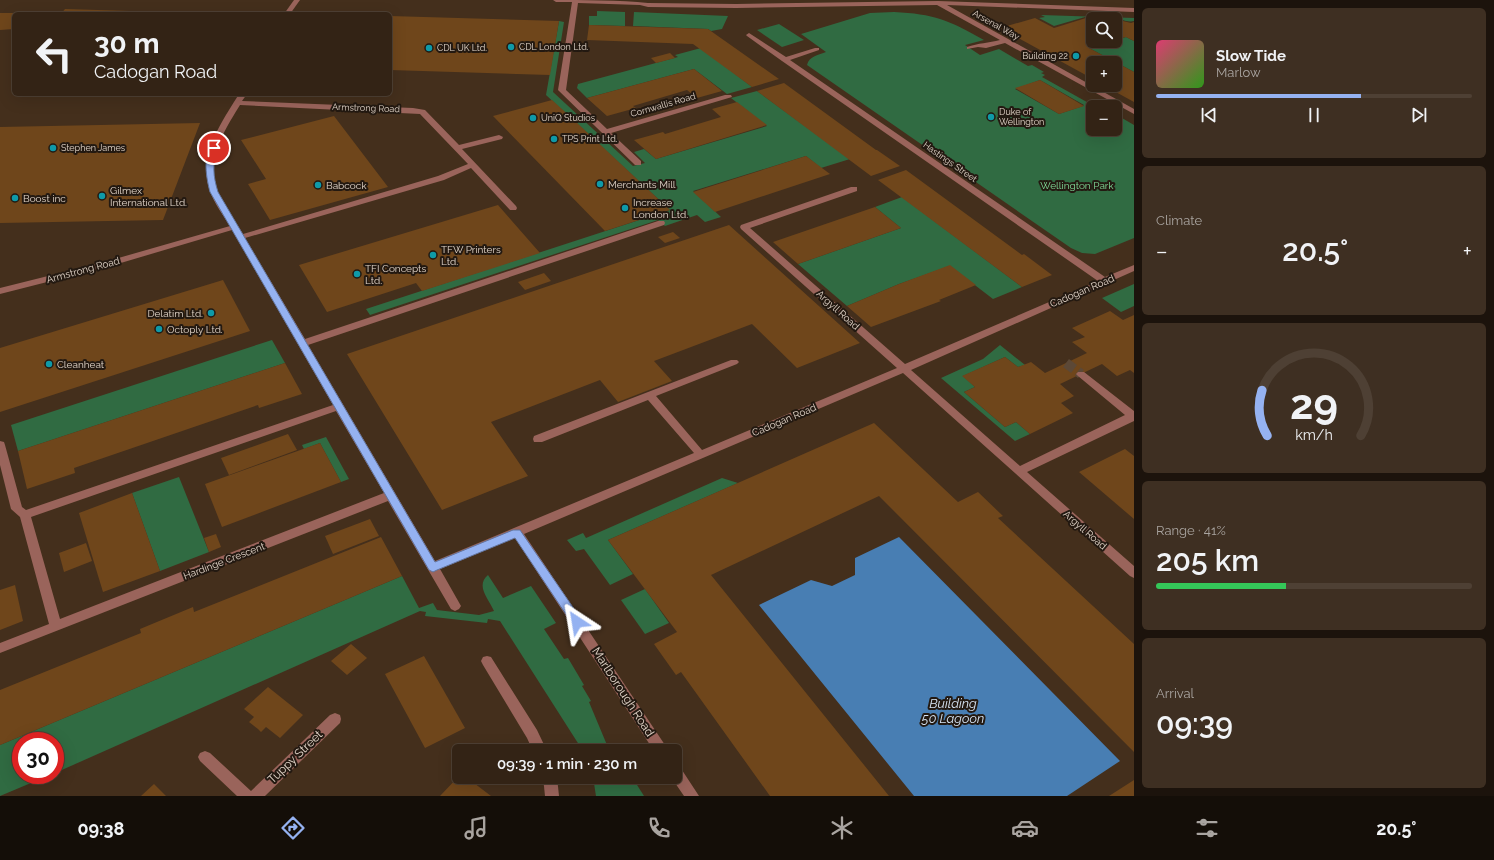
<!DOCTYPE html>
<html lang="en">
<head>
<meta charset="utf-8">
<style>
	:root { --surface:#332315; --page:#3e2f22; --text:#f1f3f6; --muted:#a9a4a0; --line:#4e4034; --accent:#95b2f1 }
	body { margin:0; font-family:Raleway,sans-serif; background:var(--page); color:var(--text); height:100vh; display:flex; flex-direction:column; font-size:15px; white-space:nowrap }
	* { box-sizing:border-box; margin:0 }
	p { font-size:13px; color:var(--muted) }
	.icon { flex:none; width:22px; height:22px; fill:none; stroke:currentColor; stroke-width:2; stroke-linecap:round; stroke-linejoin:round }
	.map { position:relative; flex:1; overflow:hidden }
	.details { display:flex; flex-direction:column; gap:8px; padding:8px; background:#1c130c; width:360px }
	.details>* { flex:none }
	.top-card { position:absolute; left:12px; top:12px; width:380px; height:84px; border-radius:6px; box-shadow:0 4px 16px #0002,0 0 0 1px var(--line); background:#332315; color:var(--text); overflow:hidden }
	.tools { position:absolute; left:1086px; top:12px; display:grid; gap:8px }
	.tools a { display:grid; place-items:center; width:36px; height:36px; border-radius:6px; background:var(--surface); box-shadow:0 4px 16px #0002,0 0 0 1px var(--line); font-size:20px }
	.speed { position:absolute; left:12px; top:732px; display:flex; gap:8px; font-size:20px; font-weight:700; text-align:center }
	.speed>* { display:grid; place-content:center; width:52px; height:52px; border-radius:50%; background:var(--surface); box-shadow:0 4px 16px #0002,0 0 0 1px var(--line); line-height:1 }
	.speed .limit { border:6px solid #d22; background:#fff; color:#111 }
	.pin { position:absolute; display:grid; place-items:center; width:34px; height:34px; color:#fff; margin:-17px; border:2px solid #fff; border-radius:50%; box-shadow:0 1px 4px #0007 }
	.me { position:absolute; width:44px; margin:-22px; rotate:327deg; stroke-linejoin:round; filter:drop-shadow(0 0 3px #0008) }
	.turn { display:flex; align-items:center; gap:14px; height:84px; padding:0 16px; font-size:18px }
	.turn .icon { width:52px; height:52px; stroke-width:2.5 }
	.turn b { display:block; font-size:28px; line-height:34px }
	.big { font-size:30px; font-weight:600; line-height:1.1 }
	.details .card { flex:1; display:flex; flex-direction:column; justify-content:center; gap:6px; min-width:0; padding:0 14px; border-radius:6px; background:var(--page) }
	.details .dial { align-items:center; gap:0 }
	.dial svg { height:104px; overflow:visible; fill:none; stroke:var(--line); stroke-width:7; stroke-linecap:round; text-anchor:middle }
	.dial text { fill:var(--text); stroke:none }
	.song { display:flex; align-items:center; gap:12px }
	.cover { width:48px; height:48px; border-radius:6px; background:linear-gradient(135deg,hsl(340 70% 55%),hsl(110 70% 35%)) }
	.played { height:4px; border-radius:2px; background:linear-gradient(90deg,var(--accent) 65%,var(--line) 65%) }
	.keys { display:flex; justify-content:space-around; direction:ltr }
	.heat { display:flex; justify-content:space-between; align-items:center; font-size:22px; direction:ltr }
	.charge { height:6px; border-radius:3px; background:linear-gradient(90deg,#34c759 41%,var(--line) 0) }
	.trip { position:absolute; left:452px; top:744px; width:230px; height:40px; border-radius:6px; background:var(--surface); box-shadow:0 4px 16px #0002,0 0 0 1px var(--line); font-weight:600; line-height:40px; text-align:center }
	.dock { display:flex; height:64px; justify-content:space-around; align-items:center; background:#140e08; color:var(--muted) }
	.dock .icon { width:28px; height:28px }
	.dock .on { color:var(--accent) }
	.dock b { font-size:18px; color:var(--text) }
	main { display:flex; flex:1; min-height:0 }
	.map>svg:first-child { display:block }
	.green { fill:#306b42; fill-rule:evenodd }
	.water { fill:#487eb3 }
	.building { fill:#6f461b }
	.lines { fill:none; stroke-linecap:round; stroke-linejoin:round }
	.minor-tunnel { stroke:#5c4836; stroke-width:10; stroke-dasharray:10 4.5; stroke-linecap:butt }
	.minor { fill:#9a645b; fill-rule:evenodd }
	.route { fill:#95b2f1; stroke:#61749d }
	.culture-dot { fill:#0f9aa8; stroke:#231911; stroke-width:1.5 }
	.labels { text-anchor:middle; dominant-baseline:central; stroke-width:4; stroke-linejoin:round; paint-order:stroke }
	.far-street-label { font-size:9px; fill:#e1d4c8; stroke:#231911 }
	.far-poi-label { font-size:9px; fill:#e1d4c8; stroke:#231911; text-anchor:start }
	.poi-label { font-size:10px; fill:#e1d4c8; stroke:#231911; text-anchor:start }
	.park-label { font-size:10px; fill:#81dd9a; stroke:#231911 }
	.street-label { font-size:10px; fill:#e1d4c8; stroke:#231911 }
	.near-street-label { font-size:12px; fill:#e1d4c8; stroke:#231911 }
	.near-water-label { font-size:13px; font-style:italic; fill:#d8e6f6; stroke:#231911 }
</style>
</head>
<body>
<main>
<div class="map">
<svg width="1134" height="796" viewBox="0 0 1134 796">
	<rect width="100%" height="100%" fill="#442f1c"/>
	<!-- green -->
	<g class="green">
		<path d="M597,11L625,12V26L589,25V16H597Z"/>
		<path d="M634,12L728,16L722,29L711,31L708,29L633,26Z"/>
		<path d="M894,12C934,14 949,20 984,40L965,45L980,55L999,49L1028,66L1032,65L1044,72L1041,73L1045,75L1042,77L1094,106L1089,108L1093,111V129H1115V114L1134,125V238L1095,254L1082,253L1071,248L807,65C809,56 819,55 826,52L801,34L870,13ZM1040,80L1084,105L1083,106L1059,114L1015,89Z"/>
		<path d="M1041,15L1134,18V21C1127,23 1119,18 1111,18C1103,17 1092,20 1085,17L1054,26L1039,18L1045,17Z"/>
		<path d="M559,21L564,22L553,92L633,166L645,163L634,152L644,149L656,159L767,126L731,98L757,91L850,159L821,168L806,156L693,191L721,217L705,222L697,215L665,226L658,220L370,315L366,309L670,210L546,95Z"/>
		<path d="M779,24L804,40L782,47L757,30Z"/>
		<path d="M1126,37L1134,41V72L1089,48Z"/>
		<path d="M701,48L752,87L727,94L694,69L587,98L577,88L578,84L678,57L675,55Z"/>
		<path d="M902,197L1022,287L993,299L950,266L899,284L847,306L798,264L901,228L875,207Z"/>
		<path d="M1134,284V306L1121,312L1102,298Z"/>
		<path d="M272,340L285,363L18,451L11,425Z"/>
		<path d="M1000,345L1025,365L1018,367L1005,357L963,376L975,387L964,392L1005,427L1016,422L1030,434L1015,441L941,378L983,359Z"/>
		<path d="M326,437L349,479L341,482L320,443L304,449L302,445Z"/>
		<path d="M179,477L209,552L160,571L132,493Z"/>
		<path d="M722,478L738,483L608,540L633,574L610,585L584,549L576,551L567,540L583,533L586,538Z"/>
		<path d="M488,575L503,598L531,586L556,623L544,629L564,659L568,658L584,685L582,686L591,701L589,702L607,745L612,743L615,751H583L500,621L488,619L487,623L425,616L426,612L420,611L55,773V741H21V775H50L0,796V745L402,576L419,608L433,603L437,610L479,615L494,611C489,599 475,586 488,575Z"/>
		<path d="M645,589L669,623L645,634L621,600Z"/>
		<path d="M593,777H632L644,796H596Z"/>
	</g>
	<!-- water -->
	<path class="water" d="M899,537L1120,761L1067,796H914L759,605L811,580L832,586L855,575V558Z"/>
	<!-- building -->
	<g class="building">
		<path d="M65,9L197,13V14H61Z"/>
		<path d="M0,13H14V29L0,30Z"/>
		<path d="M390,16L559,21L550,75L390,70Z"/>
		<path d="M1035,18L1054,28L1086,18L1089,20L1093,19V41H1112L1089,48L1134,72V102L1103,85H1115V63H1093V79L1000,28Z"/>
		<path d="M1115,19L1131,23L1134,22V41L1126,37L1115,40Z"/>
		<path d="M589,25L708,29L779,79L752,87L693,44L587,40Z"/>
		<path d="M670,53L675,58L656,63L651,58Z"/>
		<path d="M694,69L722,91L697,98L687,90L633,106L636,108L607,116L587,98Z"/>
		<path d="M1040,80L1084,106L1059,114L1015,88Z"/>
		<path d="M784,83L876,150H877L900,166L871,176L757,91Z"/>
		<path d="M552,100L574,120L670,210L605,231L493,116Z"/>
		<path d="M737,102L767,125L656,159L634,140L663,132L665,134L721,117L712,109Z"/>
		<path d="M334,116L388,187L270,220L248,184L266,179L241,140Z"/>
		<path d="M200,123L163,220L0,223V127Z"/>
		<path d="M806,156L830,174L715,212L693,192Z"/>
		<path d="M906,170L1022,255L1024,254L1052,275L1022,287L878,180Z"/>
		<path d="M498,205L540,253L422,291L416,283L327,312L299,265Z"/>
		<path d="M875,207L901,228L798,264L773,242Z"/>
		<path d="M729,225L860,343L797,368L752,324L654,361L672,381L618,402L600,380L491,422L528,476L442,510L347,354Z"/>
		<path d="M673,232L680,238L665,243L658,237Z"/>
		<path d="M950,265L976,285L939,300L941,301L871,327L847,306L899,284Z"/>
		<path d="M544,273L551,281L525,290L518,282Z"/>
		<path d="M223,280L250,331L0,412V348Z"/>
		<path d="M1110,311L1123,320L1134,315V373L1130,370L1117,376L1102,364L1060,384L1074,396L1061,403L1073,413L1030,434L1016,422L1005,427L964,392L975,387L962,376L1005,357L1018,367L1031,362L1045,373L1087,353L1072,342L1085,337L1072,328Z"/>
		<path d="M285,363L302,394L259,408L258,405L74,468L75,473L27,489L18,451Z"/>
		<path d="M874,423L958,502L978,492L1003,516L998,518L1134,644V752L879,496L711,575L889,796H770L681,672L676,675L654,644L677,632L608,540Z"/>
		<path d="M288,434L297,450L229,475L221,458Z"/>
		<path d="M320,443L341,482L222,527L205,484Z"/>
		<path d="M1125,449L1134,456V519L1079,472Z"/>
		<path d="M132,493L160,571L103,592L79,513Z"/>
		<path d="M370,519L379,536L333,554L325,536Z"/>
		<path d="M216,534L221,547L209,552L204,538Z"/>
		<path d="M381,537L402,576L0,745V690L141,633L140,629L193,607L194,612Z"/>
		<path d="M86,543L92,561L64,572L59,553Z"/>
		<path d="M15,585L23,621L0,630V590Z"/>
		<path d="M351,644L367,658L347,675L331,661Z"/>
		<path d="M424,656L465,728L425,748L385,674Z"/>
		<path d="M268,687L303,715L280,738L266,727L261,732L258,729L249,722L254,717L244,709Z"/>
		<path d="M459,776V777H466L491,796H440Z"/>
		<path d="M1134,780V796H1109Z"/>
		<path d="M154,784L166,796H141Z"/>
	</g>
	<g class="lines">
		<!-- minor-tunnel -->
		<path class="minor-tunnel" d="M1066,363L1081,374"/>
		<!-- minor -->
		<g class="minor">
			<path d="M294,0H300L290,14H284Z"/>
			<path d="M553,0C582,0 621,0 648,3L736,4L938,1L1134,8V12L947,5L1134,109V114L1005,43L986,48L978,47L967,49V47C978,43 989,43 1000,40L937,5L736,8L648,7L640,5L578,3L566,90L607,129L725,95H731L732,97L611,133L641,161V165H635L558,90L572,2H556Z"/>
			<path d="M749,33L786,57L815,48H819V50L790,60L1105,277L1134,265V271L911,370L1020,466L1125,415L1078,376L1076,374L1078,372H1084L1134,411V421L1027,472L1134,566V578L1130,576L903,373L524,534L669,751H654L515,538L440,569L461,606L459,609L455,611L451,609L388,501L0,653V643L49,624L20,517L11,509L0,465V441L4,442L5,445L22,507L26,510L333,405L232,230L114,265L0,294V288L108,261L230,226C223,215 214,203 210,191C197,155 222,122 239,94H247L242,101L413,108L425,110L459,145L499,135L503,137L502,139L462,149L516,206L517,208L516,210H510L471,168L444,180L245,238L305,339L658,221H664L665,223L664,225L308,345L435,561L694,453L648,400L542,442H534L533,439L534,436L731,360H737L739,362L737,364L656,396L702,450L897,368L741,229L740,227L741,225L851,187H857V191L750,228L905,364L1098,281L782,61L747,36L746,35ZM240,105L420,114L468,164L438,176L243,234C235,221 224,206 218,192C205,160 224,131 240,105ZM336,411L384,493L60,619L31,517Z"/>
			<path d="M487,656L491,657L537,730L547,751H533L527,738L483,665L481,661L483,657Z"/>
			<path d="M335,713L340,715L341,719L340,723L265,796H237L200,761L198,757L200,753L205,751L210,753L251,791L330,715Z"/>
			<path d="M675,765L680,767L699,796H684L671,777H675Z"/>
			<path d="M543,777H557L559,796H545Z"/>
		</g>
	</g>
	<!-- route -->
	<path class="route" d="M214,146L218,148C212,164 213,176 218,192L435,562L513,530H520L581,619L582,622L581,625L577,627L573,625L515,538L437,570L433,572L429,570L210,192C207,181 201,152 214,146Z"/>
	<!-- markers -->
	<g class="culture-dot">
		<circle cx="511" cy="47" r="4"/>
		<circle cx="429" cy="48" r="4"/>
		<circle cx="1076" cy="56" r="4"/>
		<circle cx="991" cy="117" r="4"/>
		<circle cx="533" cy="118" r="4"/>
		<circle cx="554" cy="139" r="4"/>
		<circle cx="53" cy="148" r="4"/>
		<circle cx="600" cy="184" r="4"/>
		<circle cx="318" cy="185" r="4"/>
		<circle cx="102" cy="196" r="4"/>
		<circle cx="15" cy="198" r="4"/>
		<circle cx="625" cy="208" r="4"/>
		<circle cx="433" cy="255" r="4"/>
		<circle cx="357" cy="274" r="4"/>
		<circle cx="211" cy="313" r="4"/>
		<circle cx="159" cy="329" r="4"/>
		<circle cx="49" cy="364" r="4"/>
	</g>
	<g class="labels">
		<!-- far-street labels -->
		<g class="far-street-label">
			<text transform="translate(996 25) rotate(29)">Arsenal Way</text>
			<text transform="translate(663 105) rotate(-16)">Cornwallis Road</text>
			<text transform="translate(366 108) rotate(2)">Armstrong Road</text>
			<text transform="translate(950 162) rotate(35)">Hastings Street</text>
		</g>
		<!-- far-poi labels -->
		<g class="far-poi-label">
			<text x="519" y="47">CDL London Ltd.</text>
			<text x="437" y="48">CDL UK Ltd.</text>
			<text x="1068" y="56" text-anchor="end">Building 22</text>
			<text x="999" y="112">Duke of<tspan x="999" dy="10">Wellington</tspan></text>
			<text x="541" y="118">UniQ Studios</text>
			<text x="562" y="139">TPS Print Ltd.</text>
			<text x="61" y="148">Stephen James</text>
		</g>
		<!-- poi labels -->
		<g class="poi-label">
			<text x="608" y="184">Merchants Mill</text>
			<text x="326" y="185">Babcock</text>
			<text x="110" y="190">Gilmex<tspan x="110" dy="12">International Ltd.</tspan></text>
			<text x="23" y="198">Boost inc</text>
			<text x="633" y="202">Increase<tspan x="633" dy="12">London Ltd.</tspan></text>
			<text x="441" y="249">TFW Printers<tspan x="441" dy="12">Ltd.</tspan></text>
			<text x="365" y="268">TFI Concepts<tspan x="365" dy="12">Ltd.</tspan></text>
			<text x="203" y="313" text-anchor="end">Delatim Ltd.</text>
			<text x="167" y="329">Octoply Ltd.</text>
			<text x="57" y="364">Cleanheat</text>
		</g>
		<!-- park labels -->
		<g class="park-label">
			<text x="1077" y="185">Wellington Park</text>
		</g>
		<!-- street labels -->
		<g class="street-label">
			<text transform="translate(83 270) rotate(-15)">Armstrong Road</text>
			<text transform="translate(1082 291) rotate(-23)">Cadogan Road</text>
			<text transform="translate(838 310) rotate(42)">Argyll Road</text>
			<text transform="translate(784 420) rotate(-23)">Cadogan Road</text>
			<text transform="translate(1085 530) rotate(41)">Argyll Road</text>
			<text transform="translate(224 561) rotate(-21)">Hardinge Crescent</text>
		</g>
		<!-- near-street labels -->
		<g class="near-street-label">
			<text transform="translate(623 692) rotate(57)">Marlborough Road</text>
			<text transform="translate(295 757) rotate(-44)">Tuppy Street</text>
		</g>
		<!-- near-water labels -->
		<g class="near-water-label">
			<text x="953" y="703">Building<tspan x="953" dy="15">50 Lagoon</tspan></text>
		</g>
	</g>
</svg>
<div class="tools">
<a><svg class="icon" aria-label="search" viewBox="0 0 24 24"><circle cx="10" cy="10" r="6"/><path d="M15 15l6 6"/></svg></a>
<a>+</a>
<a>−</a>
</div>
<div class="speed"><div class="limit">30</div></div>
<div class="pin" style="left:214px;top:148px;background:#d93025"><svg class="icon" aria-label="arrive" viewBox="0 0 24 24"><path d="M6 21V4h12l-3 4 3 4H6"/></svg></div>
<svg class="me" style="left:577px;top:622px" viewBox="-20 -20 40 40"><path d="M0-17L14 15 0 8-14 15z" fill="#95b2f1" stroke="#fff" stroke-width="4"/></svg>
<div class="trip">09:39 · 1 min · 230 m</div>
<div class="top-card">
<div class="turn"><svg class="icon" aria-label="left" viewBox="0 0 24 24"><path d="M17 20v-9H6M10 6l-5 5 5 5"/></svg><div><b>30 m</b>Cadogan Road</div></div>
</div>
</div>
<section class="details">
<div class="card">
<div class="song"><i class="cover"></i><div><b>Slow Tide</b><p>Marlow</p></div></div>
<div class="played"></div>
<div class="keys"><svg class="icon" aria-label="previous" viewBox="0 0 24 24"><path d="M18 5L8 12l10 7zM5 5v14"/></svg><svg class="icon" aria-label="pause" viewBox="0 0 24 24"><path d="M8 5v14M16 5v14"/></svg><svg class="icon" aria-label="next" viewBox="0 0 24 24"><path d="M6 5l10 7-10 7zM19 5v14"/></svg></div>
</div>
<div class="card"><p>Climate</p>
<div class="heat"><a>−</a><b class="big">20.5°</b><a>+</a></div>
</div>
<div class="card dial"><svg viewBox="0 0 100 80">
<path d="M14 69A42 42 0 1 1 86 69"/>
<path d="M14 69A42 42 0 0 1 10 34" stroke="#95b2f1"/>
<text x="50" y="56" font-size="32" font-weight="700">29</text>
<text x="50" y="72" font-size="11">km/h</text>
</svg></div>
<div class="card"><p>Range · 41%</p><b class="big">205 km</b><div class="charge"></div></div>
<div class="card"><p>Arrival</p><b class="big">09:39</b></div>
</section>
</main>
<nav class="dock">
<b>09:38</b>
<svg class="icon on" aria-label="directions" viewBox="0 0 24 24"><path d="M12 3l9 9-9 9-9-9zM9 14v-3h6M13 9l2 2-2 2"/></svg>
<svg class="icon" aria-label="music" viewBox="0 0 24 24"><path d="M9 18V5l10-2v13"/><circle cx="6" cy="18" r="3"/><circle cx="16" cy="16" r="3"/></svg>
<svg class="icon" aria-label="phone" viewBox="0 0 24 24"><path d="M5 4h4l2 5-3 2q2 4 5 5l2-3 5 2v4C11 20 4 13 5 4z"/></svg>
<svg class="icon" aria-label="climate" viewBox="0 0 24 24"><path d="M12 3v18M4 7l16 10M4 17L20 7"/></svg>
<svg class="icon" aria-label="car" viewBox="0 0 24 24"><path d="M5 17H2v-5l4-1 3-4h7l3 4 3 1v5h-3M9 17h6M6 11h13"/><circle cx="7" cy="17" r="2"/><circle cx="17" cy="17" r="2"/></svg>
<svg class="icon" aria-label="filters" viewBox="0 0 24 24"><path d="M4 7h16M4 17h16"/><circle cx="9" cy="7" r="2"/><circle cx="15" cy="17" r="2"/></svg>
<b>20.5°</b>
</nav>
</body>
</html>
